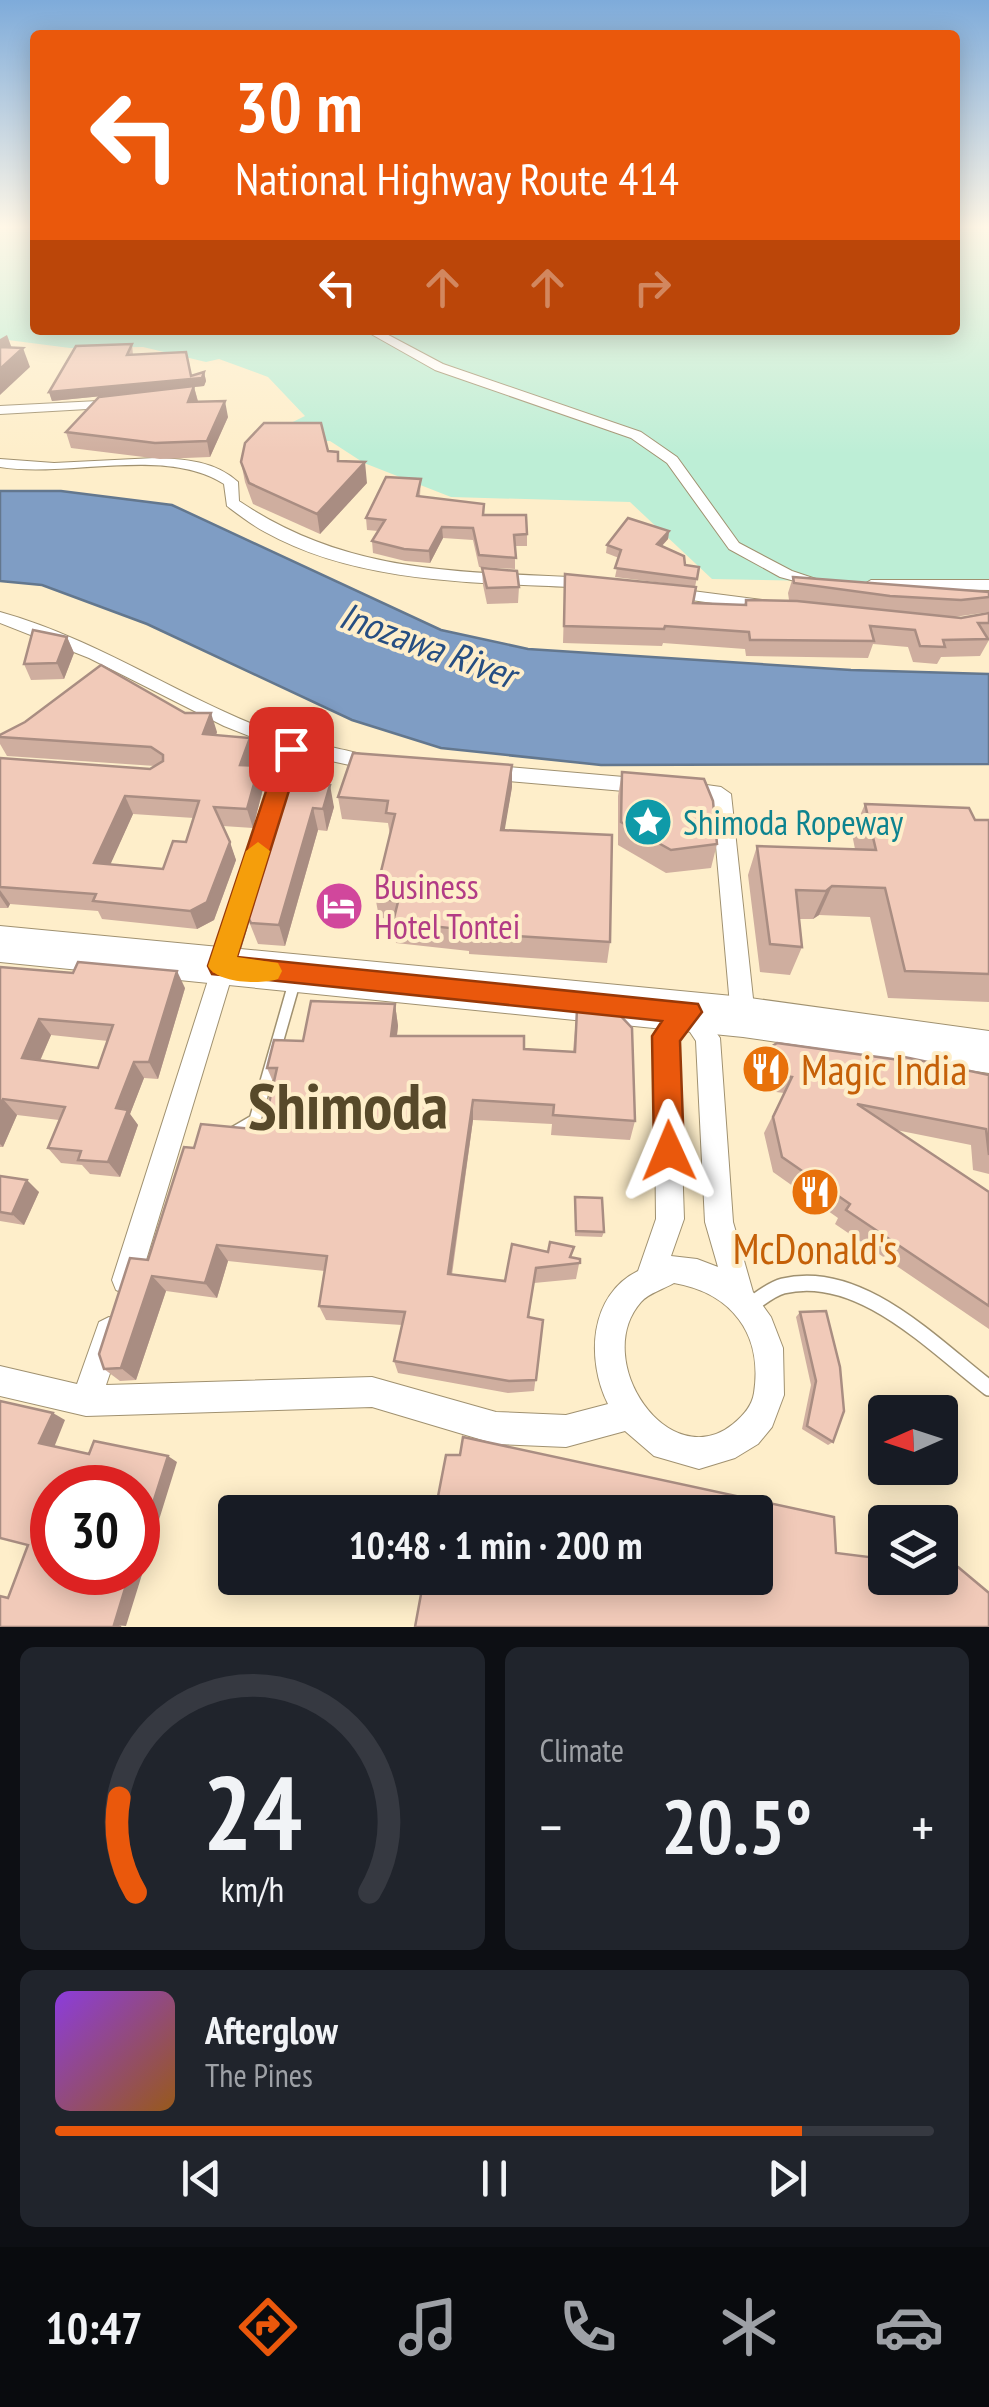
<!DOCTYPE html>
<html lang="en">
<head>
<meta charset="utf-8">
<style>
	:root { --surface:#171b24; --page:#20242c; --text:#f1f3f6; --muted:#9ea1a6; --line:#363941; --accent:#ea580c }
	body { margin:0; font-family:"PT Sans Narrow",sans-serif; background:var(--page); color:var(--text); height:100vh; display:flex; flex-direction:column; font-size:38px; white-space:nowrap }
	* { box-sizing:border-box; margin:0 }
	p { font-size:32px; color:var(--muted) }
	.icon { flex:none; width:55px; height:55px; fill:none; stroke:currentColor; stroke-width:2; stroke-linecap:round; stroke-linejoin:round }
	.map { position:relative; height:1627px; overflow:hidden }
	.sheet { display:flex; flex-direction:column; gap:20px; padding:20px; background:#0d0f14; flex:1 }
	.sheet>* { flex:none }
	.top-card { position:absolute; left:30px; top:30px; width:930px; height:305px; border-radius:10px; box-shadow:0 5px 25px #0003; background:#ea580c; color:#fff; overflow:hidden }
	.needle { width:65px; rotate:267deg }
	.buttons { position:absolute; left:868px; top:1395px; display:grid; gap:20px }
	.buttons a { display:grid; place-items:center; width:90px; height:90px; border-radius:10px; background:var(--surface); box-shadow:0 5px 25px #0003; font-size:50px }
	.speed { position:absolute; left:30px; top:1465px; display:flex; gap:20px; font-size:50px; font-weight:700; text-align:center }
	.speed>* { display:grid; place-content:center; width:130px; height:130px; border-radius:50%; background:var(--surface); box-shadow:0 5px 25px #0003; line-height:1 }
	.speed .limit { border:15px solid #d22; background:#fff; color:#111 }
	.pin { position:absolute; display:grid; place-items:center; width:85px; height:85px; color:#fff; margin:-42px; border-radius:20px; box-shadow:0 5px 15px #0006 }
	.me { position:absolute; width:110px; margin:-55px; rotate:359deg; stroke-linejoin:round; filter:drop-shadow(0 0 8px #0008) }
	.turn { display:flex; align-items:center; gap:35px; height:210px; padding:0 40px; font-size:45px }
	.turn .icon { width:130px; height:130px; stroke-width:2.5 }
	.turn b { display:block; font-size:70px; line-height:85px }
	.lanes { display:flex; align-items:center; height:95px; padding:0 40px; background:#0003; justify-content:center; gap:50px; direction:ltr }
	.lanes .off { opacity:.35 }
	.big { font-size:75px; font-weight:700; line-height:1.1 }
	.sheet .card { flex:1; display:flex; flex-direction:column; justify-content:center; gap:15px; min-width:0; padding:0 35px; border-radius:15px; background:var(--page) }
	.sheet .dial { align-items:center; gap:0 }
	.dial svg { height:260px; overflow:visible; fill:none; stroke:var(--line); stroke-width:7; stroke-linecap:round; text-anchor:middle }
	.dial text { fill:var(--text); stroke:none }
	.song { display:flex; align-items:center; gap:30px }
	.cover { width:120px; height:120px; border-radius:15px; background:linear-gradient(135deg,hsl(270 70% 55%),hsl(30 70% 35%)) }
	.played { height:10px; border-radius:5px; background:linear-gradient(90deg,var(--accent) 85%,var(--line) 85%) }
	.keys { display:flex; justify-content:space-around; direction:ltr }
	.heat { display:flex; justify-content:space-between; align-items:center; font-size:55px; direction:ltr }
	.sheet .tiles { flex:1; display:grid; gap:20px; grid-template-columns:1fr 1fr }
	.card:last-child { grid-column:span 2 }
	.trip { position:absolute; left:218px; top:1495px; width:555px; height:100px; border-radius:10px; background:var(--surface); box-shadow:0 5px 25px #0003; font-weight:700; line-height:100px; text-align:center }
	.tabs { display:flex; height:160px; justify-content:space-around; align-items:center; background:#090b0e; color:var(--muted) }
	.tabs .icon { width:70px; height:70px }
	.tabs .current { color:var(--accent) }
	.tabs b { font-size:45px; color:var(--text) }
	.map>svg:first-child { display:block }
	.green { fill:#bdeed6 }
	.water { fill:#7f9dc4; stroke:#63778e; stroke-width:2.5 }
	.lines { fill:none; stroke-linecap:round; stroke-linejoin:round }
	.lane-far1-casing { stroke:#a09170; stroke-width:14 }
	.lane-casing { stroke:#a09170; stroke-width:18 }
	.street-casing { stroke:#a09170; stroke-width:2 }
	.highway-casing { stroke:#a09170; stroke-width:2 }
	.lane-far1 { stroke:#fff; stroke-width:11 }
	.lane { stroke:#fff; stroke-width:15 }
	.street { fill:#fff; fill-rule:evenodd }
	.highway { fill:#fff; fill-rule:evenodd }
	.wall { fill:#cfae9f; fill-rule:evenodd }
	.shaded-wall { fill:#a98d82 }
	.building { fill:#f1cab9; stroke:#a98d82; stroke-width:2.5; fill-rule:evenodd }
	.route { fill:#ea580c; stroke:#983908; stroke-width:2.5 }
	.slow { fill:#f59e0b }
	.labels { text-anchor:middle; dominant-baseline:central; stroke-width:8; stroke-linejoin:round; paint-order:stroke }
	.culture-label { font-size:35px; fill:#0d838f; stroke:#feeeca; text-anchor:start }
	.hotel-label { font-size:35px; fill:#b23c85; stroke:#feeeca; text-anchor:start }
	.water-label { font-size:38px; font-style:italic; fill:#264e82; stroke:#feeeca }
	.near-food-label { font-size:42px; fill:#c56008; stroke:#feeeca; text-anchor:start }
	.near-town-label { font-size:65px; font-weight:bold; fill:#57492a; stroke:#feeeca }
</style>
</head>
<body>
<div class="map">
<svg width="989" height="1627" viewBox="0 0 989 1627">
	<rect width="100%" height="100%" fill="#feeeca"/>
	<!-- green -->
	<path class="green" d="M0,226H35V330H955V226H989V584L712,579L630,502L451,497L364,463L330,441L250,443L305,416L268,377L219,359L206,362L143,347L70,348L0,339Z"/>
	<!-- water -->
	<path class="water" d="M0,491H61L172,505L441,630L528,649L851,670L989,674V764L601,765L441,748L352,720L147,624L42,585L0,581Z"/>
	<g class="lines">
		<!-- lane-far1 casing -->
		<g class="lane-far1-casing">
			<path id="lane-far1" d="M231,1134L255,1120L295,980"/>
		</g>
		<!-- lane casing -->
		<g class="lane-casing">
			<path id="lane" d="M749,1306C760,1299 771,1289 783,1286C860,1267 934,1346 989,1388"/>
		</g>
		<!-- street casing -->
		<g class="street-casing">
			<g id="street">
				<path d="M364,330H379L443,364L641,432L677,457L739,543L792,571L825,582L817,587L780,577L729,549L667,463L631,438L435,370Z"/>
				<path d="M118,400L124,404L122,407L0,414V406Z"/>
				<path d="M155,458C185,459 215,461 238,482L239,501C350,576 462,571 590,578L598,583L590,588C483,582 362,586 265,532C252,525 239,515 227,506L224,484C165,446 69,478 0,467V459L54,463Z"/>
				<path d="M871,580H989V590L865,588L863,585Z"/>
				<path d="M669,588L769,601L777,606L769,611L663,596L661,593Z"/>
				<path d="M0,612C101,640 186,702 284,736C304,743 378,754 387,764L377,771L299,754L140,1280L136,1290L126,1294L116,1290L112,1280L282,749L224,726L89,658L0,623Z"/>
				<path d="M486,765L647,779L657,786L647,793L486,779L476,772Z"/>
				<path d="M685,782L721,787L731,794L755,1017L751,1024L743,1028L735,1024L731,1017L712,800L678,794L675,789Z"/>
				<path d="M689,1002L697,1005L720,1038L733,1222L753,1292L771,1317L783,1348L784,1395L772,1427L758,1444L735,1458L699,1469L654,1456L625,1431L566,1447L496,1444L372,1407L86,1416L0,1396V1366L77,1384L99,1322L109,1317L119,1322L124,1332L106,1385L372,1377L496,1412L566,1415L608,1404C586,1360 589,1295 638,1271L656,1219L654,1036L681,1005ZM688,1029L696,1041L705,1222L718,1267L697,1259L671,1256L684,1219L678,1040ZM674,1283C732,1293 763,1334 754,1393C752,1406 743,1416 733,1424C669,1476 590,1360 641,1302C649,1293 664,1289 674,1283Z"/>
			</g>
		</g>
		<!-- highway casing -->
		<g class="highway-casing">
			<path id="highway" d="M0,926L743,997L989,1031V1073L743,1037L0,962Z"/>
		</g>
		<!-- lane-far1 -->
		<use href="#lane-far1" class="lane-far1"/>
		<!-- lane -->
		<use href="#lane" class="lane"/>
		<!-- street -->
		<use href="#street" class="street"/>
		<!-- highway -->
		<use href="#highway" class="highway"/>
	</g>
	<!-- wall -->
	<g class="wall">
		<path d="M132,344L133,355L191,376L204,372L206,381L204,386L194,387L198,401L228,417L210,457L160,459L71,448L66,432L151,391L52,401L49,392Z"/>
		<path d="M328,451L367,483L320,534L253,504L245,482L241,462Z"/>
		<path d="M421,479L420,496L484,504V515L527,534V546H515V569L479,567L473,540L443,538L430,563L405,561L373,553L372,541L378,531L367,530L366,518Z"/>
		<path d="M669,531L668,539L662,546L685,565L699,567L695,587L615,577L619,558L606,553L607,545Z"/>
		<path d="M482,568L519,587L518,603L487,604L483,585Z"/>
		<path d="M565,574L693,603L744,605L746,600L803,601L789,600L788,593L793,577L989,592V612L954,617L961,618L989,613V640L980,656L941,657L937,664L913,662L908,647L873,644L868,658L746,656L745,649L663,643L662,646L563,643Z"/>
		<path d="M67,637L74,653L64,679L31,680L24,664Z"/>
		<path d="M217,732L216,735L255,757L252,766L264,785L253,828L223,826L236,860L214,920L197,929L102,919L98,911L10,904L8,908H0V758L150,769L155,766L7,756L0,744V735ZM133,814L194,818L186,842L163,869L110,864Z"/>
		<path d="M512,765V787L504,830L610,942L607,963L469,954V951L396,943L394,921L379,917L375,896L390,835L388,823L342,819L338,797Z"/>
		<path d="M622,772L717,844L711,868L666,873L618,845V796Z"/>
		<path d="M282,781L334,807L327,831L318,830L285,946L258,944L244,909Z"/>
		<path d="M865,804L975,820H989V1002L888,998L870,917L819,915L813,919H799L802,947L790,975L760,972L748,875L757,846L855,849L852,834Z"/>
		<path d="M0,967L185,988L158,1079L144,1078L130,1114L138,1125L120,1177L90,1174L82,1165L61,1163L48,1148L59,1120L17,1115L3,1147H0ZM51,1035L108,1041L98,1068L40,1061Z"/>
		<path d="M395,1004L398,1026L397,1036L524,1049L573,1051L577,1009L635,1121L630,1140L551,1135L552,1124L473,1120L452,1275L505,1281L512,1244L580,1259L576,1279L534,1283L529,1317L543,1320L534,1391L508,1393L398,1373L394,1361L402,1325L326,1320L319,1306L325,1271L228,1261L217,1298L166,1291L136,1380L120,1381L104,1369L194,1148L263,1130L274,1084L267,1068L303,1041Z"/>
		<path d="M757,1056L898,1059L900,1056L989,1075V1174L973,1170L971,1145L896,1130L989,1192V1329L835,1224L838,1218L773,1172L764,1133L784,1093L752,1089L749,1073Z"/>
		<path d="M0,1176L39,1192L24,1225L0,1221Z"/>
		<path d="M575,1197L604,1232L602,1237L575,1236Z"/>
		<path d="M800,1312L833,1442L828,1445L802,1429L811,1385L796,1317Z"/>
	</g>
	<!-- shaded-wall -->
	<g class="shaded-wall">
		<path d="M7,335L14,354L0,362V339Z"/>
		<path d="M23,348L30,367L0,395V369Z"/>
		<path d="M204,372L206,381L204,386L194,387L198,402H188L194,387L52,401L49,392L191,379Z"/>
		<path d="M225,401L228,417L210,457L207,441Z"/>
		<path d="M365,462L367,483L320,534L317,514Z"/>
		<path d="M442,527L443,538L430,563L429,551Z"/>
		<path d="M669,531L668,539L656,552L657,544Z"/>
		<path d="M67,637L74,653L64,679L57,663Z"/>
		<path d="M211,713L217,732L209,753L203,734Z"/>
		<path d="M250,738L255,757L245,784L240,765Z"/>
		<path d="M512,765V787L501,852V830Z"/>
		<path d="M259,766L264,785L253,828L247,809Z"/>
		<path d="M330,785L334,807L327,831L323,809Z"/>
		<path d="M125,796L133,814L103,881L94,863Z"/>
		<path d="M313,808L318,830L285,946L279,925Z"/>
		<path d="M230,842L236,860L214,920L197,929L190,911Z"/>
		<path d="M832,886L819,915L813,919L826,891Z"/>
		<path d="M0,890L10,904L8,908L0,896Z"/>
		<path d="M177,971L185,988L158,1079L149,1062Z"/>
		<path d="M395,1004L398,1026L394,1057L391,1036Z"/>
		<path d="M39,1019L51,1035L34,1074L22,1058Z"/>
		<path d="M134,1062L144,1078L130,1114L138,1125L120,1177L108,1162L116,1108Z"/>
		<path d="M3,1099L17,1115L3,1147L0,1144V1106Z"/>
		<path d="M473,1100V1120L449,1290L448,1274Z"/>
		<path d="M27,1180L39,1192L24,1225L12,1214Z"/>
		<path d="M217,1245L228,1261L217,1298L205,1283Z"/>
		<path d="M152,1276L166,1291L136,1380L121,1368Z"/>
		<path d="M53,1413L65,1420L53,1450L39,1443Z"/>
		<path d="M168,1456L177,1462L126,1626L114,1625L130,1572H138V1550Z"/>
	</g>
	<!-- building -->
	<g class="building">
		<path d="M132,344L127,355L186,352L191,376L204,372L202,378L49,392L76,346Z"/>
		<path d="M0,347L23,348L0,369Z"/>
		<path d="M194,386L188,402L225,401L207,441L155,443L66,432L99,397Z"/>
		<path d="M264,423H321L328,451L338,452V461L365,462L317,514L249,483L241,462L245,443Z"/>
		<path d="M386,477L421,479L417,496L484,504L483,515H526L527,534L514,535L516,558L479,555L473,528L442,527L429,551L404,549L372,541L385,520L366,518Z"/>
		<path d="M628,518L669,531L657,544L684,556L685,565L699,567L697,579L615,568L621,550L607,545Z"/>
		<path d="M482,568L517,571L519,587L487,588Z"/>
		<path d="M565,574L696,587L693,603L746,605V600L797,601L961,618L989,613V623H978L988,639L943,640L945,647L920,646L915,630L870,626L874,641L750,640L749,632L665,626L664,629L564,626Z"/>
		<path d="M793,577L989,592V597L961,600L890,596L794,583Z"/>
		<path d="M33,630L67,637L57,663L24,664Z"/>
		<path d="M101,665L185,713H211L203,734L250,738L240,765L259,766L247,809L214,807L230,842L207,902L190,911L93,901L96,894L0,887V758L150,769L163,761V755L151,747L0,737V735L25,722ZM125,796L199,801L186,842L173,841L163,869L94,863Z"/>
		<path d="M353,753L512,765L501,830L612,835L610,942L468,933L469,930L393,922L398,902L375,896L395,814L386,813L388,801L338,797Z"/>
		<path d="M622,772L704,779L713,801L717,844L671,850L621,822Z"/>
		<path d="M282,781L330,785L323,809L313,808L279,925L251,923L244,909Z"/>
		<path d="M865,804L969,808L975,820H989V974L905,971L885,888L832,886L826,891L796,890L802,947L770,944L757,846L876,850Z"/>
		<path d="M78,962L177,971L149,1062H134L116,1108L128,1110L108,1162L78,1160L81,1151L48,1148L65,1107L3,1099L0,1106V967L73,973ZM39,1019L113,1025L98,1068L22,1058Z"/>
		<path d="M311,1001L395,1004L391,1036H524V1049L575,1052L577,1009L617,1012L632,1028L635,1121L553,1115L554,1105L473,1100L448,1274L505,1281L512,1244L548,1252L550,1242L574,1247L570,1257L580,1259V1263L536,1268L528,1317L543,1320L536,1380L509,1381L394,1361L405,1312L319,1306L327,1256L217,1245L205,1283L152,1276L121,1368L104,1369L99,1354L130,1258L148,1260L184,1147L194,1148L201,1124L263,1130L277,1068H267L274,1040L303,1041Z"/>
		<path d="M777,1043L900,1060V1056L989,1075V1155L986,1129L857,1104L989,1192V1306L846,1210L850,1204L782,1157L773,1117L792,1077L759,1072L757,1056Z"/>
		<path d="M0,1176L27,1180L12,1214L0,1212Z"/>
		<path d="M575,1197L602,1198L604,1232L576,1231Z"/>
		<path d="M826,1311L840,1367L844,1411L833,1442L807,1426L816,1381L800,1312Z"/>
		<path d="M0,1401L53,1413L39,1443L89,1454L94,1441L168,1456L138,1550V1488H52V1572H130L114,1625L121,1627H0V1596L8,1598L28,1545L0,1538Z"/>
		<path d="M463,1437L834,1517L836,1553L885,1559V1578H940V1565L958,1567L989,1593V1627H415L424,1578H755V1512H435L446,1455H460Z"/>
	</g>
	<!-- sky -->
	<linearGradient id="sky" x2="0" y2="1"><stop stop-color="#7eabda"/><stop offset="0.5" stop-color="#fff7e7"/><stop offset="1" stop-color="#fff7e7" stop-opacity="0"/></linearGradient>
	<rect width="989" height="454" fill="url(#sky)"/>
	<!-- route -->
	<path class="route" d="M291,741L302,749L237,957L698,1004L702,1012L680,1041L684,1151L679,1161L669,1165L659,1161L654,1151L652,1036L662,1021L212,974L208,966L280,749Z"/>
	<!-- slow -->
	<path class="slow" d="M258,842L270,851L237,957L278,963L282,971L278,979C261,985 216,983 208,966L246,851Z"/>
	<!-- icons -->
	<defs>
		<g id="sight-disc" transform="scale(2.5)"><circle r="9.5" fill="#0f9aa8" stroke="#feeeca"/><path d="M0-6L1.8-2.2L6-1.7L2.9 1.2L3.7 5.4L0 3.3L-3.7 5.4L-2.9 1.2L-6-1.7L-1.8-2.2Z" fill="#fff"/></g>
		<g id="hotel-disc" transform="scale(2.5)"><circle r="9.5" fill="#d1479c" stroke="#feeeca"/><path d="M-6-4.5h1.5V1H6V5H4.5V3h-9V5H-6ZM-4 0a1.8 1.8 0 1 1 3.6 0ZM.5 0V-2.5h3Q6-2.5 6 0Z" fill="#fff"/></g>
		<g id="restaurant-disc" transform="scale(2.5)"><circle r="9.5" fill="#e8710a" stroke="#feeeca"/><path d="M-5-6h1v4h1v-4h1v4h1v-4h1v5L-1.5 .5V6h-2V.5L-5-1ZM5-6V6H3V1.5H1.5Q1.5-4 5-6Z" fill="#fff"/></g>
	</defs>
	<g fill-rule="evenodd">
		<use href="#sight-disc" x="648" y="822"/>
		<use href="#hotel-disc" x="339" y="906"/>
		<use href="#restaurant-disc" x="766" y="1069"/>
		<use href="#restaurant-disc" x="815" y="1192"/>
	</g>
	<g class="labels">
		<!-- culture labels -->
		<g class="culture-label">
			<text x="683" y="822">Shimoda Ropeway</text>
		</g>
		<!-- hotel labels -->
		<g class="hotel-label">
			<text x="374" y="886">Business<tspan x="374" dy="40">Hotel Tontei</tspan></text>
		</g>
		<!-- water labels -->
		<g class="water-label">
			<text transform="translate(428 644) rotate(20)">Inozawa River</text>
		</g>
		<!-- near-food labels -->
		<g class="near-food-label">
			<text x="801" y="1069">Magic India</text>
			<text x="815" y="1248" text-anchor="middle">McDonald's</text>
		</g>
		<!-- near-town labels -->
		<g class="near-town-label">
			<text x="348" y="1105">Shimoda</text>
		</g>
	</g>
</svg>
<div class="buttons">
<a><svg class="needle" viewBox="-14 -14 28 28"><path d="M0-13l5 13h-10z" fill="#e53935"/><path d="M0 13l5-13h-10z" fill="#9ea1a6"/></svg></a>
<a><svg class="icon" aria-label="layers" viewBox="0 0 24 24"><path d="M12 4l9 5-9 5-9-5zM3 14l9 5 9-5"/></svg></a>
</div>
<div class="speed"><div class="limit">30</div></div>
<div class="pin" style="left:291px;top:749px;background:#d93025"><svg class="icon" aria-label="arrive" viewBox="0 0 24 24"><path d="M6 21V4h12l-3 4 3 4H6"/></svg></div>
<svg class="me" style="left:669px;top:1151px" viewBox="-20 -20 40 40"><path d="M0-17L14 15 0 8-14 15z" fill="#ea580c" stroke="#fff" stroke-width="4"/></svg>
<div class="trip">10:48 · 1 min · 200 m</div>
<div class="top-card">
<div class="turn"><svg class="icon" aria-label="left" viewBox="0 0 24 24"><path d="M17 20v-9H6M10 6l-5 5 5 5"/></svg><div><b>30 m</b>National Highway Route 414</div></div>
<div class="lanes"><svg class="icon" aria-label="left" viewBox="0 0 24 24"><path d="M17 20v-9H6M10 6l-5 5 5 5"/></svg><svg class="icon off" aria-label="ahead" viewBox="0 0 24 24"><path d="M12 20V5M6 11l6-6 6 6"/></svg><svg class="icon off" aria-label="ahead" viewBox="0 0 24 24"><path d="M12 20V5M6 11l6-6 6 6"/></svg><svg class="icon off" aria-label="right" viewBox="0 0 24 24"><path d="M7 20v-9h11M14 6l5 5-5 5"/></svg></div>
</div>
</div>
<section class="sheet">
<div class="tiles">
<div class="card dial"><svg viewBox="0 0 100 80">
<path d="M14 69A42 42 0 1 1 86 69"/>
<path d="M14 69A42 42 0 0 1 9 40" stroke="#ea580c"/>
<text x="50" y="56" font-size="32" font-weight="700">24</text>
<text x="50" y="72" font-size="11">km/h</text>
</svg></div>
<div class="card"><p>Climate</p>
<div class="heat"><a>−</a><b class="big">20.5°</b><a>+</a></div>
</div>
<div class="card">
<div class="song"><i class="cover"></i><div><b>Afterglow</b><p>The Pines</p></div></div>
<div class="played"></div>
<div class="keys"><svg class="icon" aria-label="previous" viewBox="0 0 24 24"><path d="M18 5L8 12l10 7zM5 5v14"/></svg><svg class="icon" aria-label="pause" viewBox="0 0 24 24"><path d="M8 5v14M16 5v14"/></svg><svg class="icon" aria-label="next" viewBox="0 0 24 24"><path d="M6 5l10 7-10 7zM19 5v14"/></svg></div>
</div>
</div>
</section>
<nav class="tabs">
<b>10:47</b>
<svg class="icon current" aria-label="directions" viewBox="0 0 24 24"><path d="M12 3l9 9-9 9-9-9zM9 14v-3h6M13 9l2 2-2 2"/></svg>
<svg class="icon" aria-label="music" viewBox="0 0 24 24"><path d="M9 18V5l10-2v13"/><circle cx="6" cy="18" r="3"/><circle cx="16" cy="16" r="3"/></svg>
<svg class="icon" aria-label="phone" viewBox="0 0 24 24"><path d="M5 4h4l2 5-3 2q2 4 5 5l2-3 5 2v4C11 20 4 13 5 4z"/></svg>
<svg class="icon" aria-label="climate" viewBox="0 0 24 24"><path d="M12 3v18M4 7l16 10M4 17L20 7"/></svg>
<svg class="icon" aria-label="car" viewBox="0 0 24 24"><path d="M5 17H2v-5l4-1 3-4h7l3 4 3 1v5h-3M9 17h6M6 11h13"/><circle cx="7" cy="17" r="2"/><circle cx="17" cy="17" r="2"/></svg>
</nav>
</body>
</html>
